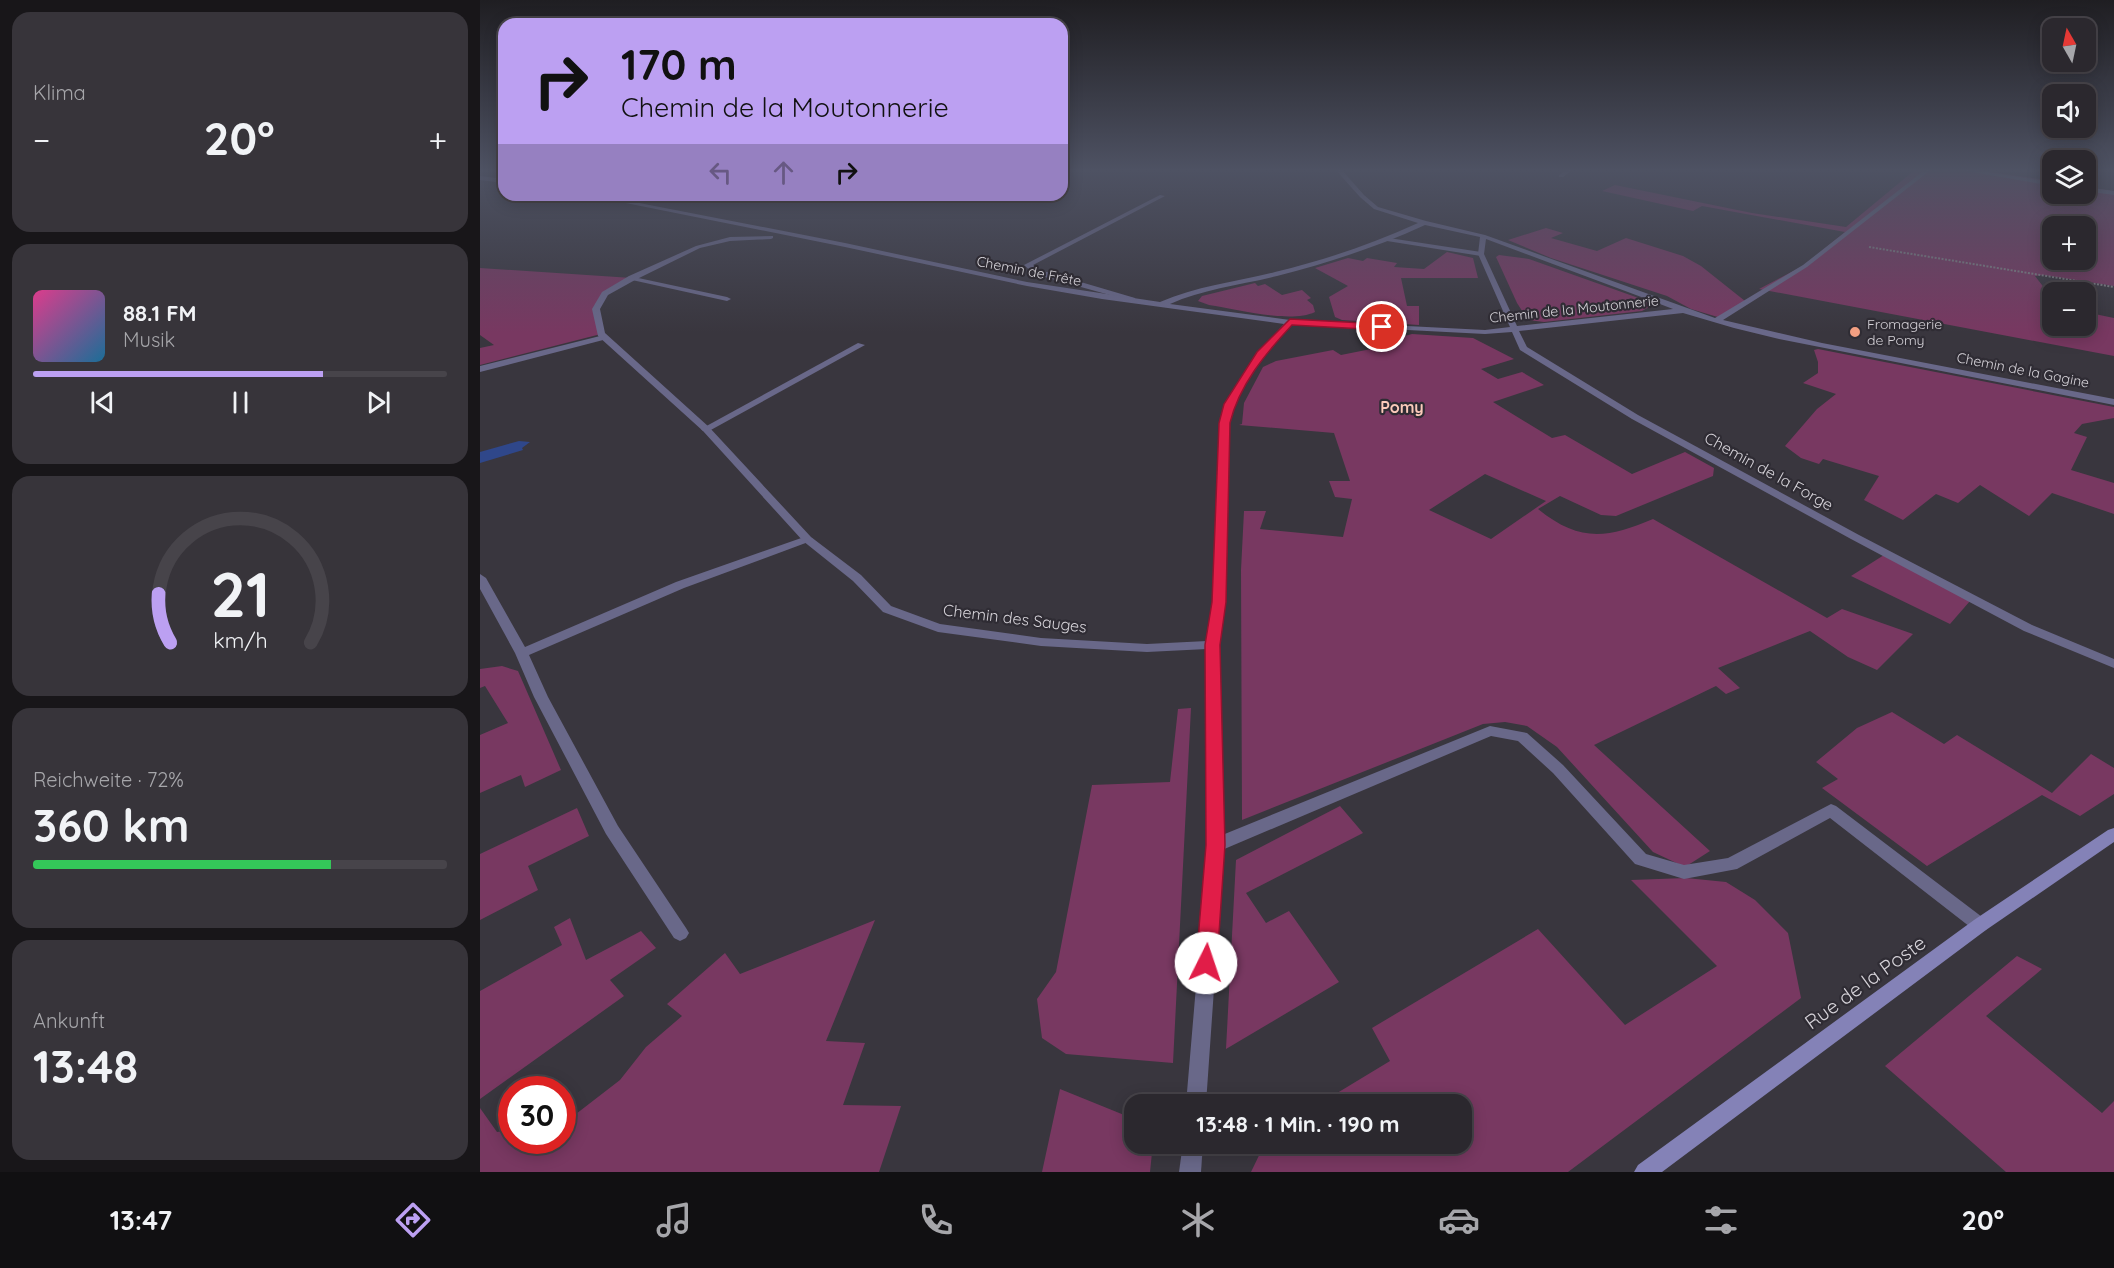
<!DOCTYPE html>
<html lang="de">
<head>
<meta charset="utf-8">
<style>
	:root { --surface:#2b282e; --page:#37343a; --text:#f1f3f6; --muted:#a6a6aa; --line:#47444a; --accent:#bca0f2 }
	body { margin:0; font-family:Quicksand,sans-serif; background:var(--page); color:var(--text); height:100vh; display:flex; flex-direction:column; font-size:22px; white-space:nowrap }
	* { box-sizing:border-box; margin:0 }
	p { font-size:20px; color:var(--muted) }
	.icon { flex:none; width:33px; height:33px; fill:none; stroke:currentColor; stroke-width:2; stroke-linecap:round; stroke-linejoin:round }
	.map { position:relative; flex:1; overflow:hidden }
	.panel { display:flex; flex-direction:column; gap:12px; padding:12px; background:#181619; width:480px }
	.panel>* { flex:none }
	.top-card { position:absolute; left:18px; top:18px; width:570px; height:183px; border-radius:18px; box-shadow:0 3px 15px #0003,0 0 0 2px var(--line); background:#bca0f2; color:#111; overflow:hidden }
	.needle { width:39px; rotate:351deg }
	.tools { position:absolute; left:1562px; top:18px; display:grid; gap:12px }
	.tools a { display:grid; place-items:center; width:54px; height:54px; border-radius:12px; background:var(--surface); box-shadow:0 3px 15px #0003,0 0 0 2px var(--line); font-size:30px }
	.speed { position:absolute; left:18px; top:1076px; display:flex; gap:12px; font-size:30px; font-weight:700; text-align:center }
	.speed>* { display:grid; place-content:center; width:78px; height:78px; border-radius:50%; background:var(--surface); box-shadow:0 3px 15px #0003,0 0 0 2px var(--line); line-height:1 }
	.speed .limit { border:9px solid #d22; background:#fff; color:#111 }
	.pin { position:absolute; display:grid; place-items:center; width:51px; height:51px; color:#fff; margin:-26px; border:3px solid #fff; border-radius:50%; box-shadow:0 2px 6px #0007 }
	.me { position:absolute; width:66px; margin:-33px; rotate:4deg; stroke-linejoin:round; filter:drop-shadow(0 0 4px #0008) }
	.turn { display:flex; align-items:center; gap:21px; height:126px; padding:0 24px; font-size:27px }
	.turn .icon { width:78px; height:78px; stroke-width:2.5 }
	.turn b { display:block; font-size:42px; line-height:51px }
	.lanes { display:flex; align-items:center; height:57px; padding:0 24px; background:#0003; justify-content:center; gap:30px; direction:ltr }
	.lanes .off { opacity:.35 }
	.big { font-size:45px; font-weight:700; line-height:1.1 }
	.panel .widget { flex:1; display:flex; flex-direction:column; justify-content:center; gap:9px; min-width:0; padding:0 21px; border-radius:18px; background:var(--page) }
	.panel .dial { align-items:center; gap:0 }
	.dial svg { height:156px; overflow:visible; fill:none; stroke:var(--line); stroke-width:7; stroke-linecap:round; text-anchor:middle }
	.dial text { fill:var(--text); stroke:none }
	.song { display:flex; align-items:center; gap:18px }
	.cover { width:72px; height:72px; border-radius:9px; background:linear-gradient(135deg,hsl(330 70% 55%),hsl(200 70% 35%)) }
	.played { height:6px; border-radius:3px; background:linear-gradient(90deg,var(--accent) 70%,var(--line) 70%) }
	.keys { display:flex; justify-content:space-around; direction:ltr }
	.heat { display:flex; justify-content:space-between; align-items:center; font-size:33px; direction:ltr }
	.charge { height:9px; border-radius:4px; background:linear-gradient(90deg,#34c759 72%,var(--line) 0) }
	.trip { position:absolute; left:644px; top:1094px; width:348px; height:60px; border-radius:18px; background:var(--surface); box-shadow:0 3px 15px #0003,0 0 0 2px var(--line); font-weight:700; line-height:60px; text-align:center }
	.tabs { display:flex; height:96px; justify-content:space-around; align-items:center; background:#111012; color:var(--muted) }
	.tabs .icon { width:42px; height:42px }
	.tabs .current { color:var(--accent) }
	.tabs b { font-size:27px; color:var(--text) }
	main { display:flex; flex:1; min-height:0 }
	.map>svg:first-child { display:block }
	.green { fill:#783861; fill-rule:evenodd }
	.water { fill:#2f478a }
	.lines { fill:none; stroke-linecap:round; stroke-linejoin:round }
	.path { stroke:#817e85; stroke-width:2; stroke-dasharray:2 1.5; stroke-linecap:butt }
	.lane { fill:#696889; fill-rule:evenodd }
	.street { fill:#696889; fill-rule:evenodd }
	.secondary { fill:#8482b7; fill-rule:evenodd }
	.route { fill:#e11d48; stroke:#92132f; stroke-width:1.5 }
	.poi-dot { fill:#f39f82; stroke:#2f2c34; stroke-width:2 }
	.labels { text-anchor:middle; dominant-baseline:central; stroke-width:4.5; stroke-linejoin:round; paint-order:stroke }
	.far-street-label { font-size:14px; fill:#d5d2d8; stroke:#2f2c34 }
	.far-poi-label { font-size:14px; fill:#d5d2d8; stroke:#2f2c34; text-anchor:start }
	.far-quarter-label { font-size:16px; font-weight:bold; fill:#fbcaba; stroke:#2f2c34 }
	.street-label { font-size:16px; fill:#d5d2d8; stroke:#2f2c34 }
	.near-street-label { font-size:20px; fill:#d5d2d8; stroke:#2f2c34 }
</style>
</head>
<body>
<main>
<section class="panel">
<div class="widget"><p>Klima</p>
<div class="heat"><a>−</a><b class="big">20°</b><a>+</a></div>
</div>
<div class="widget">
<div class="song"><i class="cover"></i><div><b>88.1 FM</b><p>Musik</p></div></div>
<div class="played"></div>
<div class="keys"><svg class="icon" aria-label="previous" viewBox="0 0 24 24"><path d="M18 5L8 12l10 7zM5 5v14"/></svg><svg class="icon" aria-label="pause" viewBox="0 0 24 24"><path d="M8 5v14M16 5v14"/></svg><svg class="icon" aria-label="next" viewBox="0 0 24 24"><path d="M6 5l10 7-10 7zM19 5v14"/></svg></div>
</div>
<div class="widget dial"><svg viewBox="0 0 100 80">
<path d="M14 69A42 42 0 1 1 86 69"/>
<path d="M14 69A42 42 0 0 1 8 44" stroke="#bca0f2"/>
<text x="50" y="56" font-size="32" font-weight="700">21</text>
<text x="50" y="72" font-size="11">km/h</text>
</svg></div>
<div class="widget"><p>Reichweite · 72%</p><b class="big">360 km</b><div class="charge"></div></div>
<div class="widget"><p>Ankunft</p><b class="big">13:48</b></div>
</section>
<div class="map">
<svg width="1634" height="1172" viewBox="0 0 1634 1172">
	<rect width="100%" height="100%" fill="#39363e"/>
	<!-- green -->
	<g class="green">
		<path d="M1436,169H1491L1572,181V194H1605V187L1634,191V286L1563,275L1555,276L1572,298V326H1605V312L1634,318V356L1279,289L1323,266L1365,232L1222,206L1213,211L1122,191L1135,185L1272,213L1366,227ZM1572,226H1605V260H1572Z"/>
		<path d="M1066,228L1083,233L1071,238L1117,251L1146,238L1203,256L1221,266L1265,301L1241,318L1211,309L1187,296L1071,258L1028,240Z"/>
		<path d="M967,252L993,258L998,278H921L927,306H939V325L862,320L855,317L849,297L868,286L835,268L868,258L883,261L887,258L917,263L914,267L944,269Z"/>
		<path d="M1019,255L1049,259L1167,301L1169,307L1162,311L1064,322L1048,320L1037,303L1016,257Z"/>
		<path d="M0,268L152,278L125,294L116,309L121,334L0,365V348L14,345L0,335Z"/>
		<path d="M775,283L778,286L785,284L802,295L822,290L831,298L827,300L833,305L835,312C810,324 757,309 729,305L718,301L722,296Z"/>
		<path d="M932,334L993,338L1034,359L1001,369L1018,379L1042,372L1064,385L1013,402L1072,438L1085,435L1152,474L1205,452L1234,468L1233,476L1136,516L1121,515L1080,496L1058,509C1099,542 1126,539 1173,519L1347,618L1362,609L1433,634L1397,670L1368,657L1330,631L1238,668L1260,688L1246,694L1236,686L1114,745L1230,851L1205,867L1173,852L1077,747L1047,726L1025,722L1003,724L762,820L761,570L764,511H786L780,529L863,537L872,499L855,497L849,481H870L854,433L759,425L762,424L764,403L783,367L796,361L853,350L861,355L891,349L888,346ZM1005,474L1066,501L1011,539L949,510Z"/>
		<path d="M1338,349L1634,407V418L1602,424L1594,433L1607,437L1591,470L1634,483V514L1572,493L1549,516L1500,485L1478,503L1456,494L1423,520L1384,500L1399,476L1343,459L1339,464L1321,458L1305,446L1337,409L1356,394L1323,383L1338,373V362L1334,350Z"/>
		<path d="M1404,555L1490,601L1470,624L1371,576Z"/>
		<path d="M22,666L38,671L81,770L45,787L41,775L0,793V735L28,723L5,686L0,688V669Z"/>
		<path d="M711,708L693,1063L586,1054L562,1038L557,999L576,972L612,785L690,782L698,709Z"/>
		<path d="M1412,712L1464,744L1477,735L1572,793L1611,754L1634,768V794L1600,816L1562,795L1447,866L1342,788L1358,779L1336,762L1377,728Z"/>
		<path d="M860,806L883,833L766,893L786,923L809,911L859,982L746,1049L756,860Z"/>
		<path d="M97,808L109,836L48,866L58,890L0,920V854Z"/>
		<path d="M1206,878L1246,882L1275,900L1308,933L1321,998L1088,1172H771L785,1143H981V1104H839L910,1061L892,1028L1058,929L1145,1025L1237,966L1151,880Z"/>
		<path d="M90,918L106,960L161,931L176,948L130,980L144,996L0,1099V991L82,945L74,927Z"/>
		<path d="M395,920L346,1041L385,1043L363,1105L421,1106L399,1172H0V1108L17,1132L31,1130L32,1140H54L57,1144L62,1140H82L83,1124L140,1080L166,1047L202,1016L187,1004L245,953L260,974Z"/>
		<path d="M1537,956L1562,969L1506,1016L1622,1113L1634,1101V1172H1526L1405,1066Z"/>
		<path d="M580,1089L654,1119V1143H673L670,1172H562Z"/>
	</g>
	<!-- water -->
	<path class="water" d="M39,441L50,442L42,448L43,450L0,463V452Z"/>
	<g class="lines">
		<!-- path -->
		<path class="path" d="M1389,247L1634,287"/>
		<!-- lane -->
		<g class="lane">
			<path d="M1088,169H1094L1083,177H1079V175Z"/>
			<path d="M680,195L685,196L553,265L560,270L655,298V302L554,274L544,265Z"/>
			<path d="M909,238L1001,252L1004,254L1001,256L907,241V239Z"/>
			<path d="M149,276L247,297L251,299L247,301L152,280L148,278Z"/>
			<path d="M124,335H127V339L0,372V366Z"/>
			<path d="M378,343L385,345L229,431H223L221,429Z"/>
			<path d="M327,536L333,539L331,541L204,588L49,655L68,697L138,826L206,928L209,933L206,938L200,941L194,938L126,834L54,697L35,653L0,589V574L6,578L45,647L196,582Z"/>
			<path d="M1010,726L1047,733L1083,765L1166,854L1204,865L1248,858L1351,804L1356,806L1506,920L1509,925L1506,930L1500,932L1494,930L1350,818L1257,869L1204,879L1155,864L1073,773L1038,741L1011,736L742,850L736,851L730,850L728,845L730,840Z"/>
		</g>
		<!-- street -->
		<g class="street">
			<path d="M855,169H861L884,195L898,207L946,221L1005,235L1235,318L1323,265L1446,169H1452L1327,267L1243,320L1342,343L1634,399V405L1299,339L1254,328L1203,313L1039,331L1047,347L1158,415L1379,535L1552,625L1634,659V668L1544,631L1371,539L1152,419L1040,350L1032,332L1005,334L812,324C785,354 761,384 749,423L745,602L739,645L744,845L726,1104H706L728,845L727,649L667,652L561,646L458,632L403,612L373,581L323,541L223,431L118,336L112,309L122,292L149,276L216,246L250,237L293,236V238L291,239L250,241L220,248L155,280L128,295L120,309L125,333L229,427L331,537L381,575L411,606L460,624L561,638L667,644L727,641L733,602L739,423C752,384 777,353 804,324L622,299L547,286L365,247L106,195H118L365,243L547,282L680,302C716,286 757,282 795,272C845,260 892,244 938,223L894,209L880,197ZM945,225L1000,237L998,254L1030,327L1005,330L810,320L690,304C723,289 761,285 797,276C848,263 897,247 945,225ZM1006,239L1172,301L1193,309L1037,326L1004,254Z"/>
			<path d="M1475,169H1487L1572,182V186Z"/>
			<path d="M0,176L24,179V183L0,180Z"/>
			<path d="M1605,187L1634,191V195L1605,191Z"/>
			<path d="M703,1143H723L721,1172H699Z"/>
		</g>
		<!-- secondary -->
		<path class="secondary" d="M1634,828V842L1506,930L1182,1172H1154L1158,1165L1494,920L1628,830Z"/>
	</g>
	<!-- sky -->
	<linearGradient id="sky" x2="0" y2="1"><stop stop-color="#1f1e22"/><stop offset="0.51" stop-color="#4e5263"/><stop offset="1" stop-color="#4e5263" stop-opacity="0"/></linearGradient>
	<rect width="1634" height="333" fill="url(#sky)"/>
	<!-- route -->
	<path class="route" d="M810,319L902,324L907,327L902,330L812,325C786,353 759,385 750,423L746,602L740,645L745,845L737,963L734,969L726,972L719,969L716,963L726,845L725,645L732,602L739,423L744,404L777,352Z"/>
	<!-- markers -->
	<circle class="poi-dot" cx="1375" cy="332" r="6"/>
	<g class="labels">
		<!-- far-street labels -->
		<g class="far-street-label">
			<text transform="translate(549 271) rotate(11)">Chemin de Frête</text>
			<text transform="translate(1094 309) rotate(-6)">Chemin de la Moutonnerie</text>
			<text transform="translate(1543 370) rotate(11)">Chemin de la Gagine</text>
		</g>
		<!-- far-poi labels -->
		<g class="far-poi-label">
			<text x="1387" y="324">Fromagerie<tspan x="1387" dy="16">de Pomy</tspan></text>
		</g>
		<!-- far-quarter labels -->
		<g class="far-quarter-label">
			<text x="922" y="407">Pomy</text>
		</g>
		<!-- street labels -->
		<g class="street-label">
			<text transform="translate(1289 471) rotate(29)">Chemin de la Forge</text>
			<text transform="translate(535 618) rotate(7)">Chemin des Sauges</text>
		</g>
		<!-- near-street labels -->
		<g class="near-street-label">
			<text transform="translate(1385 982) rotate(-36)">Rue de la Poste</text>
		</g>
	</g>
</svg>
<div class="tools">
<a><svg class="needle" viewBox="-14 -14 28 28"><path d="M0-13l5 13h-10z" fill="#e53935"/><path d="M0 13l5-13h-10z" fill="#a6a6aa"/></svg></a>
<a><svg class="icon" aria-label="sound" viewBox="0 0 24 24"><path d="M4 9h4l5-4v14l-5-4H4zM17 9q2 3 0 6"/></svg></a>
<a><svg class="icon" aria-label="layers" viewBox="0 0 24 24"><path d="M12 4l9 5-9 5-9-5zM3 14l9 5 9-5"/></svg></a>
<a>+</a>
<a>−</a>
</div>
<div class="speed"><div class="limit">30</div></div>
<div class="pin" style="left:902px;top:327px;background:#d93025"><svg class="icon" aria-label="arrive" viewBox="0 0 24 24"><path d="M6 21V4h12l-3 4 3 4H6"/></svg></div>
<svg class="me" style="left:726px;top:963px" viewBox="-20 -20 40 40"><circle r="19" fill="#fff"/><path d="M0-13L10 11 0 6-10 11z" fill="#e11d48"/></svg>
<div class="trip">13:48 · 1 Min. · 190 m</div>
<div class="top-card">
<div class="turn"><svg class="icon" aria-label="right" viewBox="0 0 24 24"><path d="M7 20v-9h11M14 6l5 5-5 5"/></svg><div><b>170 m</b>Chemin de la Moutonnerie</div></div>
<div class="lanes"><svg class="icon off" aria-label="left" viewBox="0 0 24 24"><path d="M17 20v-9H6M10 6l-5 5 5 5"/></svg><svg class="icon off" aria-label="ahead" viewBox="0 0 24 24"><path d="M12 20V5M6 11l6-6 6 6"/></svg><svg class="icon" aria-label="right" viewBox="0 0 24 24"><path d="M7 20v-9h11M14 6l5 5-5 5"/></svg></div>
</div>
</div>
</main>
<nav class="tabs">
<b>13:47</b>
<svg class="icon current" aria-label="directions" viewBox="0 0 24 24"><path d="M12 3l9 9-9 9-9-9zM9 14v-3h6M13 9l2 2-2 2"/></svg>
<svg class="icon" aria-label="music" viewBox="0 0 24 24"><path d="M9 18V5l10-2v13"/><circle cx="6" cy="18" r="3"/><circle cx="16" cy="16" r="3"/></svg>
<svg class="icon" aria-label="phone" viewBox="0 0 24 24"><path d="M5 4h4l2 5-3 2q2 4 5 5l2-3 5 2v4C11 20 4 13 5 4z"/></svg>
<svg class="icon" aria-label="climate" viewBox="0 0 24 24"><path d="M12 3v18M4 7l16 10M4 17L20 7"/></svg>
<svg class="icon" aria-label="car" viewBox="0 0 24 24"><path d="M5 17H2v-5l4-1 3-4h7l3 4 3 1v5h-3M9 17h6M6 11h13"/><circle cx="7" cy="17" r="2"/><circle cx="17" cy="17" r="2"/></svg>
<svg class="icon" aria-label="filters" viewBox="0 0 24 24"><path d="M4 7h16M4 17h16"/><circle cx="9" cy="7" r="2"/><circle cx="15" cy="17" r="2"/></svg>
<b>20°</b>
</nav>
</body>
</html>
